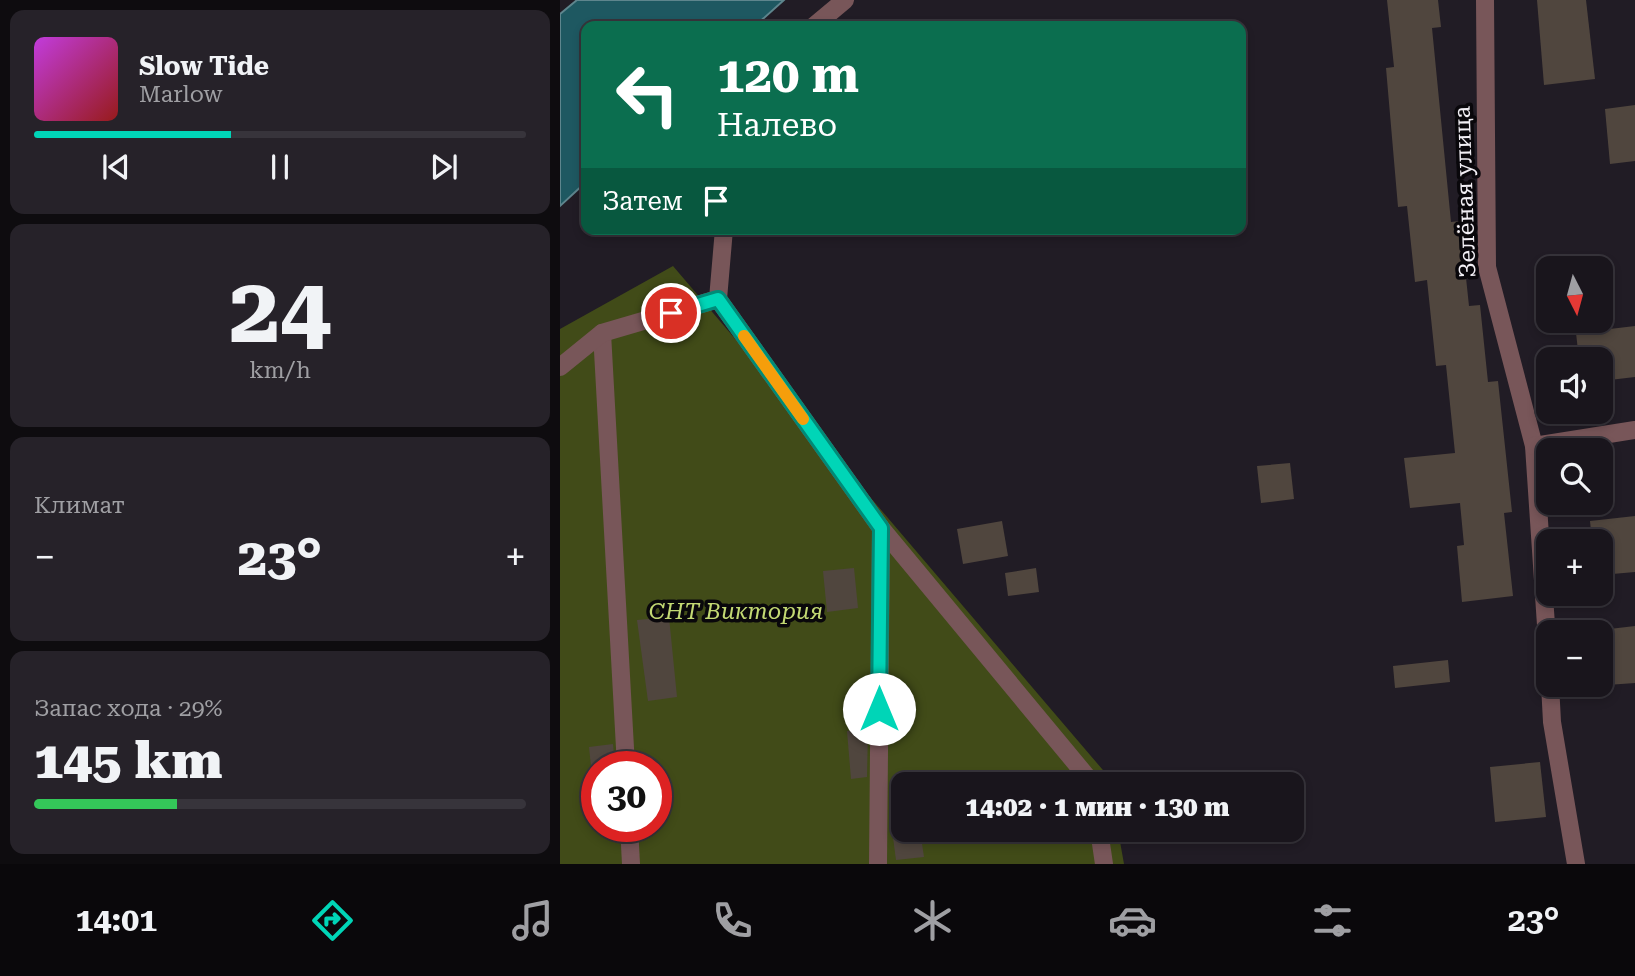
<!DOCTYPE html>
<html lang="ru">
<head>
<meta charset="utf-8">
<style>
	:root { --surface:#19151c; --page:#262229; --text:#f1f3f6; --muted:#9f9fa3; --line:#37343b; --accent:#00d5b7 }
	body { margin:0; font-family:"Roboto Serif",serif; background:var(--page); color:var(--text); height:100vh; display:flex; flex-direction:column; font-size:26px; white-space:nowrap }
	* { box-sizing:border-box; margin:0 }
	p { font-size:23px; color:var(--muted) }
	.icon { flex:none; width:38px; height:38px; fill:none; stroke:currentColor; stroke-width:2; stroke-linecap:round; stroke-linejoin:round }
	.map { position:relative; flex:1; overflow:hidden }
	.details { display:flex; flex-direction:column; gap:10px; padding:10px; background:#0e0c0f; width:560px }
	.details>* { flex:none }
	.top-card { position:absolute; left:21px; top:21px; width:665px; height:214px; border-radius:14px; box-shadow:0 4px 10px #0003,0 0 0 2px var(--line); background:#0b6e4f; color:#fff; overflow:hidden }
	.needle { width:46px; rotate:174deg }
	.fabs { position:absolute; left:976px; top:256px; display:grid; gap:14px }
	.fabs a { display:grid; place-items:center; width:77px; height:77px; border-radius:14px; background:var(--surface); box-shadow:0 4px 10px #0003,0 0 0 2px var(--line); font-size:35px }
	.speed { position:absolute; left:21px; top:751px; display:flex; gap:14px; font-size:35px; font-weight:700; text-align:center }
	.speed>* { display:grid; place-content:center; width:91px; height:91px; border-radius:50%; background:var(--surface); box-shadow:0 4px 10px #0003,0 0 0 2px var(--line); line-height:1 }
	.speed .limit { border:10px solid #d22; background:#fff; color:#111 }
	.pin { position:absolute; display:grid; place-items:center; width:60px; height:60px; color:#fff; margin:-30px; border:4px solid #fff; border-radius:50%; box-shadow:0 2px 7px #0007 }
	.me { position:absolute; width:77px; margin:-38px; rotate:0deg; stroke-linejoin:round; filter:drop-shadow(0 0 5px #0008) }
	.turn { display:flex; align-items:center; gap:24px; height:147px; padding:0 21px; font-size:32px }
	.turn .icon { width:91px; height:91px; stroke-width:2.5 }
	.turn b { display:block; font-size:49px; line-height:60px }
	.then { display:flex; align-items:center; height:66px; padding:0 21px; background:#0003; gap:14px; font-size:26px }
	.big { font-size:52px; font-weight:800; line-height:1.1 }
	.details .card { flex:1; display:flex; flex-direction:column; justify-content:center; gap:10px; min-width:0; padding:0 24px; border-radius:14px; background:var(--page) }
	.details .dial { align-items:center; gap:0 }
	.dial b { font-size:91px; line-height:1 }
	.song { display:flex; align-items:center; gap:21px }
	.cover { width:84px; height:84px; border-radius:10px; background:linear-gradient(135deg,hsl(290 70% 55%),hsl(0 70% 35%)) }
	.played { height:7px; border-radius:4px; background:linear-gradient(90deg,var(--accent) 40%,var(--line) 40%) }
	.keys { display:flex; justify-content:space-around; direction:ltr }
	.heat { display:flex; justify-content:space-between; align-items:center; font-size:38px; direction:ltr }
	.charge { height:10px; border-radius:5px; background:linear-gradient(90deg,#34c759 29%,var(--line) 0) }
	.trip { position:absolute; left:331px; top:772px; width:413px; height:70px; border-radius:14px; background:var(--surface); box-shadow:0 4px 10px #0003,0 0 0 2px var(--line); font-weight:800; line-height:70px; text-align:center }
	.tabs { display:flex; height:112px; justify-content:space-around; align-items:center; background:#0a080b; color:var(--muted) }
	.tabs .icon { width:49px; height:49px }
	.tabs .current { color:var(--accent) }
	.tabs b { font-size:32px; color:var(--text) }
	main { display:flex; flex:1; min-height:0 }
	.map>svg:first-child { display:block }
	.green { fill:#414b18; fill-rule:evenodd }
	.water { fill:#1e5861; stroke:#5e858d; stroke-width:2 }
	.building { fill:#50463e }
	.lines { fill:none; stroke-linecap:round; stroke-linejoin:round }
	.street { stroke:#785659; stroke-width:18 }
	.route-casing { stroke:#008a77; stroke-width:18 }
	.route { stroke:#00d5b7; stroke-width:12 }
	.slow { stroke:#f59e0b; stroke-width:12 }
	.labels { text-anchor:middle; dominant-baseline:central; stroke-width:7; stroke-linejoin:round; paint-order:stroke }
	.street-label { font-size:23px; fill:#f2eff5; stroke:#09070b }
	.park-label { font-size:23px; font-style:italic; fill:#c3d973; stroke:#09070b }
</style>
</head>
<body>
<main>
<section class="details">
<div class="card">
<div class="song"><i class="cover"></i><div><b>Slow Tide</b><p>Marlow</p></div></div>
<div class="played"></div>
<div class="keys"><svg class="icon" aria-label="previous" viewBox="0 0 24 24"><path d="M18 5L8 12l10 7zM5 5v14"/></svg><svg class="icon" aria-label="pause" viewBox="0 0 24 24"><path d="M8 5v14M16 5v14"/></svg><svg class="icon" aria-label="next" viewBox="0 0 24 24"><path d="M6 5l10 7-10 7zM19 5v14"/></svg></div>
</div>
<div class="card dial"><b>24</b><p>km/h</p></div>
<div class="card"><p>Климат</p>
<div class="heat"><a>−</a><b class="big">23°</b><a>+</a></div>
</div>
<div class="card"><p>Запас хода · 29%</p><b class="big">145 km</b><div class="charge"></div></div>
</section>
<div class="map">
<svg width="1075" height="864" viewBox="0 0 1075 864">
	<rect width="100%" height="100%" fill="#211c25"/>
	<!-- green -->
	<path class="green" d="M113,266L548,776L550,784H343V830H558L564,864H0V329ZM37,766H96V826H37Z"/>
	<!-- water -->
	<path class="water" d="M17,0H224L195,26H26V182L0,206V14Z"/>
	<!-- building -->
	<g class="building">
		<path d="M827,0H878L881,27L872,28L891,222L900,221L909,306L920,305L928,382L938,381L952,512L944,513L953,596L902,602L897,546L904,545L900,503L850,508L844,458L895,453L886,365L876,366L867,280L855,282L847,206L838,207L826,68L834,67Z"/>
		<path d="M977,0H1026L1035,79L984,85Z"/>
		<path d="M1075,105V161L1050,164L1045,109Z"/>
		<path d="M1075,326V377L1041,381V359H1019L1016,333Z"/>
		<path d="M730,463L734,499L701,503L697,466Z"/>
		<path d="M1075,516V572L1041,575V541H1032L1030,521Z"/>
		<path d="M442,521L448,556L403,564L397,529Z"/>
		<path d="M294,568L298,608L267,612L263,571Z"/>
		<path d="M476,568L479,592L448,596L445,573Z"/>
		<path d="M109,617L117,697L88,701L77,620Z"/>
		<path d="M1075,626V683L1047,685L1041,630Z"/>
		<path d="M888,660L890,682L835,688L833,666Z"/>
		<path d="M308,729L307,777L291,779L287,731Z"/>
		<path d="M53,744L55,766H31L29,747Z"/>
		<path d="M980,762L986,817L935,822L930,767Z"/>
		<path d="M332,830H360L364,857L336,860Z"/>
	</g>
	<g class="lines">
		<!-- street -->
		<g class="street">
			<path d="M925,0L927,267L974,446L989,670"/>
			<path d="M254,26L285,0"/>
			<path d="M164,229L158,299L321,528L533,784"/>
			<path d="M42,333L66,766"/>
			<path d="M0,367L42,333L158,299"/>
			<path d="M974,446L1075,430"/>
			<path d="M990,684L992,722L1016,864"/>
			<path d="M69,826L71,864"/>
			<path d="M539,830L544,864"/>
			<path d="M318,864L321,528"/>
		</g>
	</g>
	<g class="lines">
		<!-- route casing -->
		<g class="route-casing">
			<path id="route" d="M111,313L158,299L321,528L319,709"/>
		</g>
		<!-- route -->
		<use href="#route" class="route"/>
		<!-- slow -->
		<path class="slow" d="M184,336L243,419"/>
	</g>
	<g class="labels">
		<!-- street labels -->
		<g class="street-label">
			<text transform="translate(905 192) rotate(-92)">Зелёная улица</text>
		</g>
		<!-- park labels -->
		<g class="park-label">
			<text x="176" y="611">СНТ Виктория</text>
		</g>
	</g>
</svg>
<div class="fabs">
<a><svg class="needle" viewBox="-14 -14 28 28"><path d="M0-13l5 13h-10z" fill="#e53935"/><path d="M0 13l5-13h-10z" fill="#9f9fa3"/></svg></a>
<a><svg class="icon" aria-label="sound" viewBox="0 0 24 24"><path d="M4 9h4l5-4v14l-5-4H4zM17 9q2 3 0 6"/></svg></a>
<a><svg class="icon" aria-label="search" viewBox="0 0 24 24"><circle cx="10" cy="10" r="6"/><path d="M15 15l6 6"/></svg></a>
<a>+</a>
<a>−</a>
</div>
<div class="speed"><div class="limit">30</div></div>
<div class="pin" style="left:111px;top:313px;background:#d93025"><svg class="icon" aria-label="arrive" viewBox="0 0 24 24"><path d="M6 21V4h12l-3 4 3 4H6"/></svg></div>
<svg class="me" style="left:319px;top:709px" viewBox="-20 -20 40 40"><circle r="19" fill="#fff"/><path d="M0-13L10 11 0 6-10 11z" fill="#00d5b7"/></svg>
<div class="trip">14:02 · 1 мин · 130 m</div>
<div class="top-card">
<div class="turn"><svg class="icon" aria-label="left" viewBox="0 0 24 24"><path d="M17 20v-9H6M10 6l-5 5 5 5"/></svg><div><b>120 m</b>Налево</div></div>
<div class="then">Затем<svg class="icon" aria-label="arrive" viewBox="0 0 24 24"><path d="M6 21V4h12l-3 4 3 4H6"/></svg></div>
</div>
</div>
</main>
<nav class="tabs">
<b>14:01</b>
<svg class="icon current" aria-label="directions" viewBox="0 0 24 24"><path d="M12 3l9 9-9 9-9-9zM9 14v-3h6M13 9l2 2-2 2"/></svg>
<svg class="icon" aria-label="music" viewBox="0 0 24 24"><path d="M9 18V5l10-2v13"/><circle cx="6" cy="18" r="3"/><circle cx="16" cy="16" r="3"/></svg>
<svg class="icon" aria-label="phone" viewBox="0 0 24 24"><path d="M5 4h4l2 5-3 2q2 4 5 5l2-3 5 2v4C11 20 4 13 5 4z"/></svg>
<svg class="icon" aria-label="climate" viewBox="0 0 24 24"><path d="M12 3v18M4 7l16 10M4 17L20 7"/></svg>
<svg class="icon" aria-label="car" viewBox="0 0 24 24"><path d="M5 17H2v-5l4-1 3-4h7l3 4 3 1v5h-3M9 17h6M6 11h13"/><circle cx="7" cy="17" r="2"/><circle cx="17" cy="17" r="2"/></svg>
<svg class="icon" aria-label="filters" viewBox="0 0 24 24"><path d="M4 7h16M4 17h16"/><circle cx="9" cy="7" r="2"/><circle cx="15" cy="17" r="2"/></svg>
<b>23°</b>
</nav>
</body>
</html>
